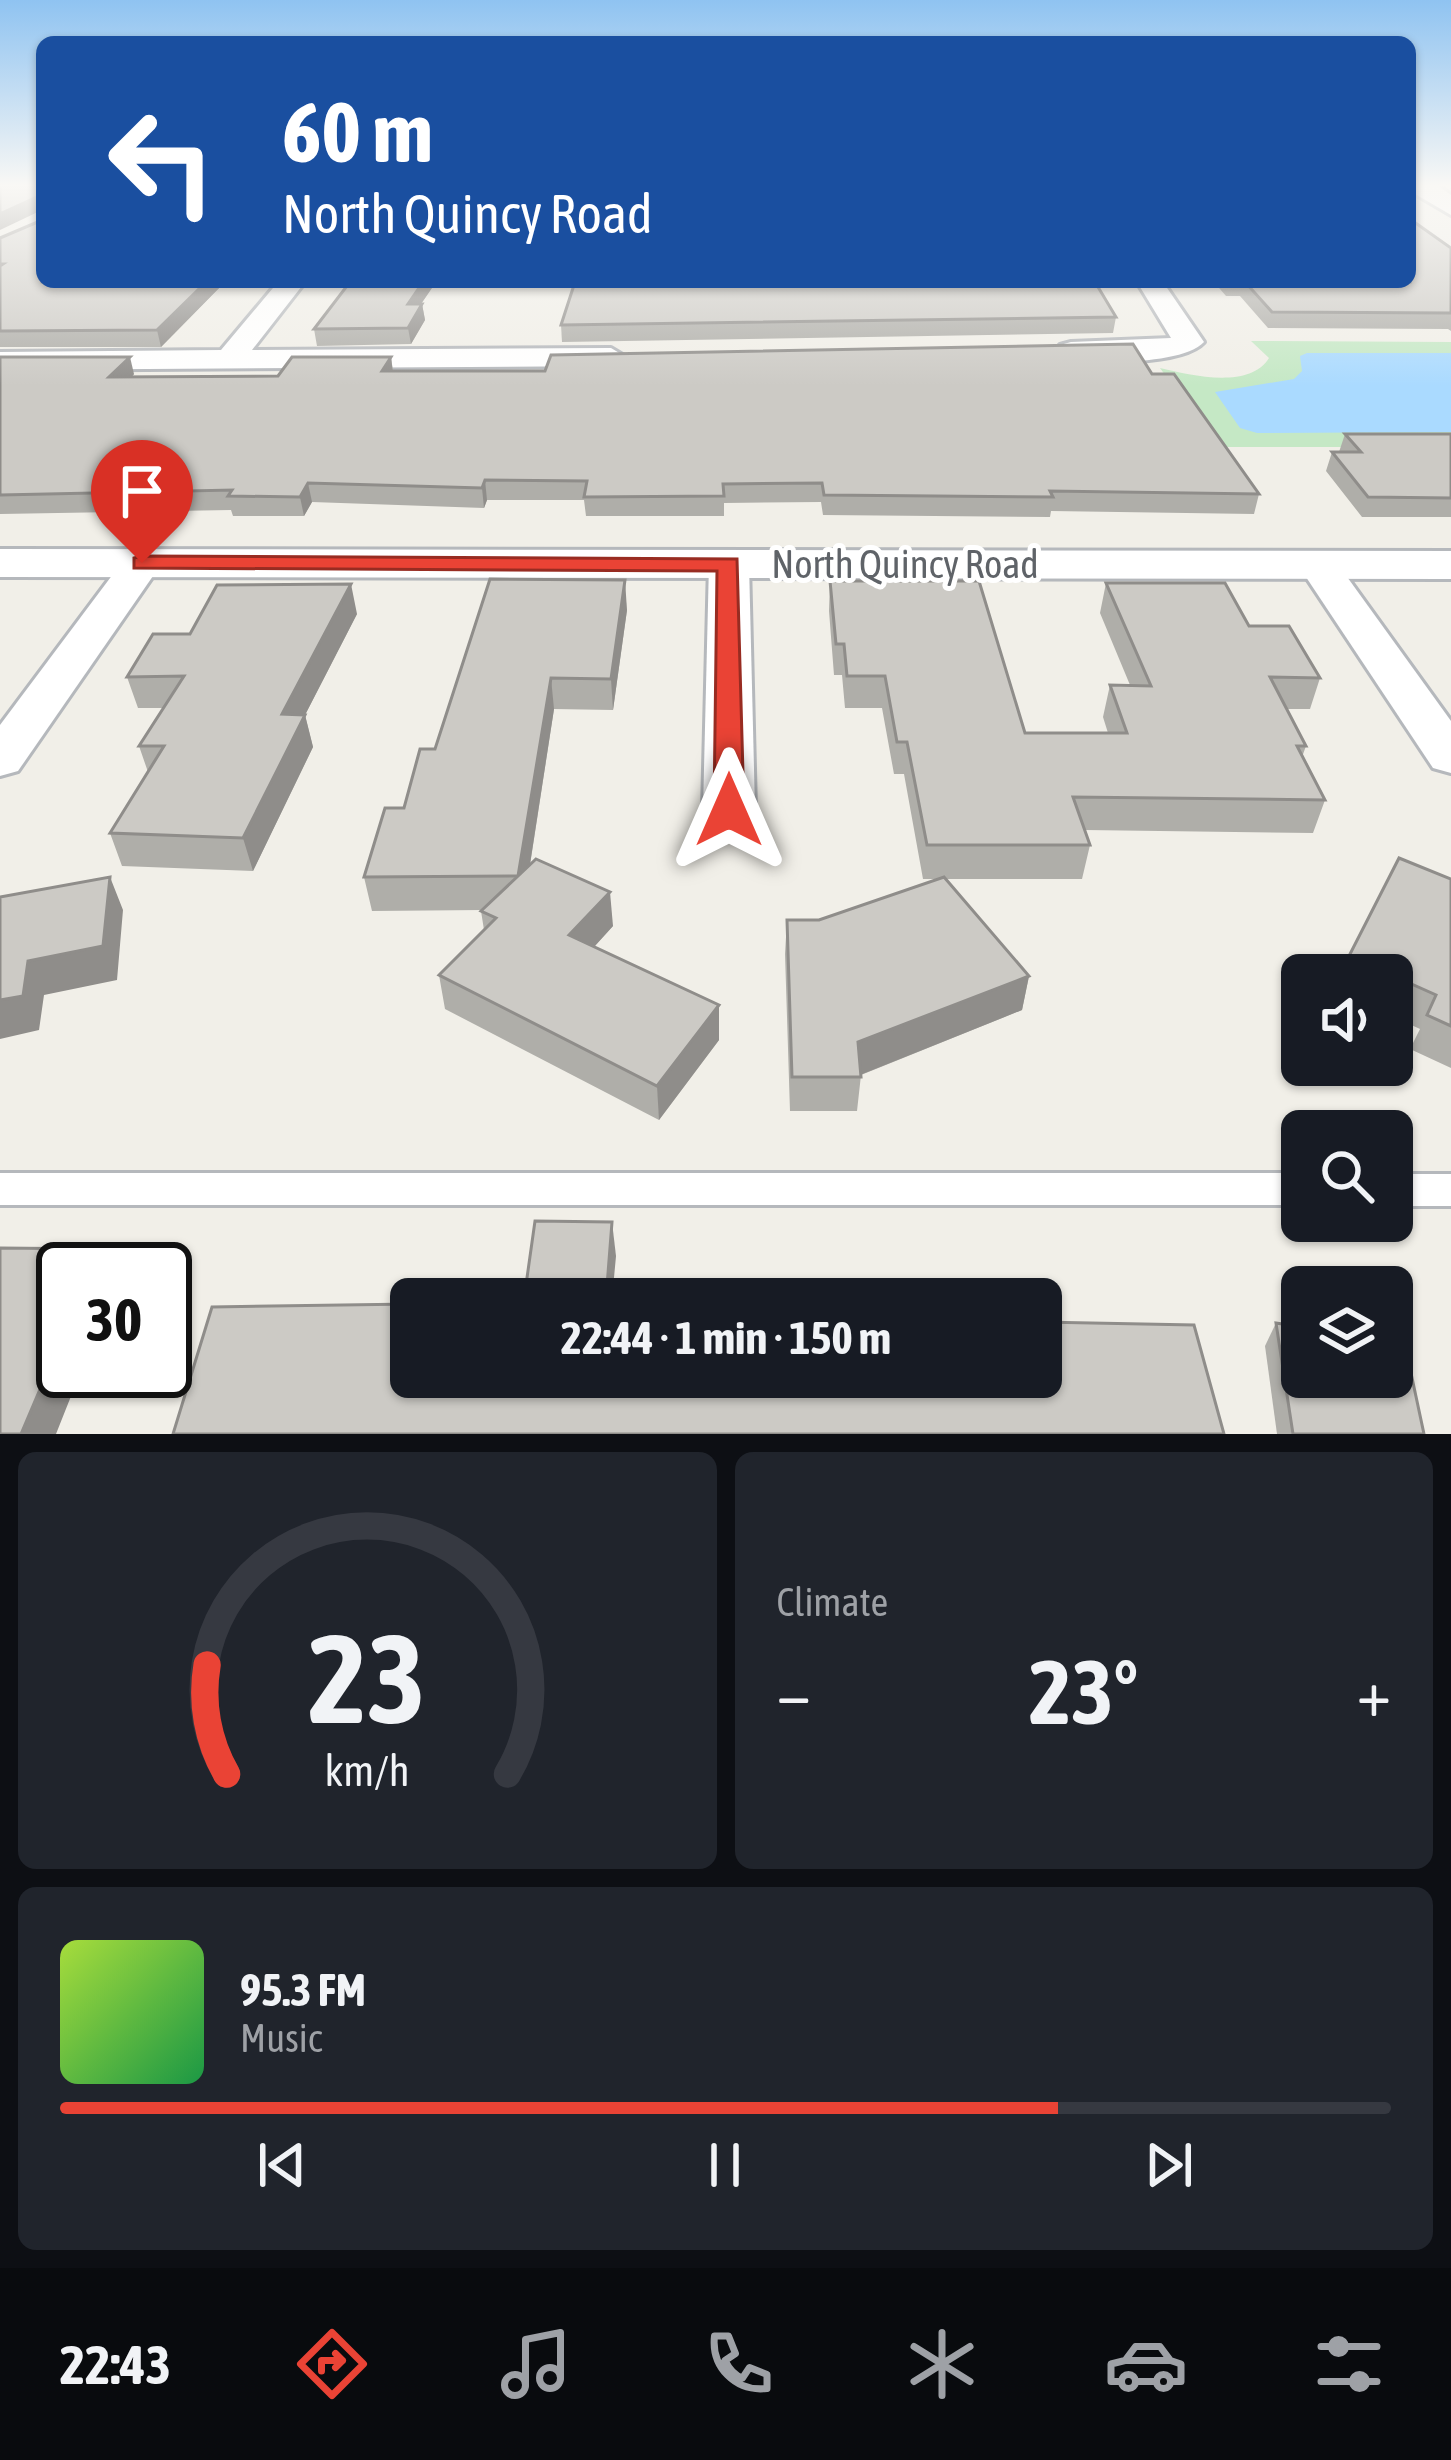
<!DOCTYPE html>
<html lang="en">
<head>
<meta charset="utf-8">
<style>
	:root { --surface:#171b24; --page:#20242c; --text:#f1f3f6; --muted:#9ea1a6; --line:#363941; --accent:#ea4335 }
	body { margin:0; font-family:"Asap Condensed",sans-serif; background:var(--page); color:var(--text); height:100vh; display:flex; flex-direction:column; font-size:45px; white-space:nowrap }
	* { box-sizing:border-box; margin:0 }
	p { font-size:39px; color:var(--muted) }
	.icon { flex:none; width:66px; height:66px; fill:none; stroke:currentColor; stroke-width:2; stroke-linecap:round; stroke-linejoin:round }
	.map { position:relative; height:1434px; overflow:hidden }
	.sheet { display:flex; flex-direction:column; gap:18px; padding:18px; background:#0d0f14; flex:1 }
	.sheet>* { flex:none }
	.banner { position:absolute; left:36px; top:36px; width:1380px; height:252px; border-radius:18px; box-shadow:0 3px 9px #0004; background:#1a4fa0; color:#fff; overflow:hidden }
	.fabs { position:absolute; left:1281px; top:954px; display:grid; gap:24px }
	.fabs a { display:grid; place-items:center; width:132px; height:132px; border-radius:18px; background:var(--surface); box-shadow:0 3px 9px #0004; font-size:60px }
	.speed { position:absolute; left:36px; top:1242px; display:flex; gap:24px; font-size:60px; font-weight:700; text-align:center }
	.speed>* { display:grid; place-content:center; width:156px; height:156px; border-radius:50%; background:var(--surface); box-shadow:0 3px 9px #0004; line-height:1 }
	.speed .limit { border:6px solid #111; border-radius:18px; background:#fff; color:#111 }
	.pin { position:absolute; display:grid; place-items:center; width:102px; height:102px; color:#fff; margin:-123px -51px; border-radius:50% 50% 50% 0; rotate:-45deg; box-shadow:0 0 12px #0007 }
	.pin .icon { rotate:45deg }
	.me { position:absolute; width:132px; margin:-66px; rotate:0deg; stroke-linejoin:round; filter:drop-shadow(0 0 9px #0008) }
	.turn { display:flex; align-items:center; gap:42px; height:252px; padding:0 48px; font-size:54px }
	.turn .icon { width:156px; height:156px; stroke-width:2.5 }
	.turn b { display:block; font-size:84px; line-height:102px }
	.big { font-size:90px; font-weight:700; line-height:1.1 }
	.sheet .card { flex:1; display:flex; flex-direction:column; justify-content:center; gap:18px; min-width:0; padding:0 42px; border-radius:18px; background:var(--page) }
	.sheet .dial { align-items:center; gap:0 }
	.dial svg { height:312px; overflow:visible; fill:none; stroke:var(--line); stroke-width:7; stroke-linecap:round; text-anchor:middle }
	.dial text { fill:var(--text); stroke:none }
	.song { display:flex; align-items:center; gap:36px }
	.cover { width:144px; height:144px; border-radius:18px; background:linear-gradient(135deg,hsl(80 70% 55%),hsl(140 70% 35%)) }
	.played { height:12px; border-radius:6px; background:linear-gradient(90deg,var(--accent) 75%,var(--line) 75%) }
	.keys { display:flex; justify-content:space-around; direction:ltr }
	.heat { display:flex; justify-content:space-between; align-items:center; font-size:66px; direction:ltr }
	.sheet .tiles { flex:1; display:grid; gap:18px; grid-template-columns:1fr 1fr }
	.card:last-child { grid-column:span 2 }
	.trip { position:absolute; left:390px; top:1278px; width:672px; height:120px; border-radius:18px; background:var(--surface); box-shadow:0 3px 9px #0004; font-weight:700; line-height:120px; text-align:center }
	.tab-bar { display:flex; height:192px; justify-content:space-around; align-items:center; background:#090b0e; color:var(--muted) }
	.tab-bar .icon { width:84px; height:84px }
	.tab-bar .on { color:var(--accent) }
	.tab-bar b { font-size:54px; color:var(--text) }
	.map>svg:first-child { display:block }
	.green { fill:#c5e8c5 }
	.water { fill:#aadaff }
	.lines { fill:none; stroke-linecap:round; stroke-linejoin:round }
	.service-casing { stroke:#b5b8bc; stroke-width:6 }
	.minor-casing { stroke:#b5b8bc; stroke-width:6 }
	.tertiary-casing { stroke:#b5b8bc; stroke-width:6 }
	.service { fill:#fff; fill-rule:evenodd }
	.minor { fill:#fff; fill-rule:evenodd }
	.tertiary { fill:#fff; fill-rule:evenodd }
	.wall { fill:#afaea9 }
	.shaded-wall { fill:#8f8d8a }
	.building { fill:#cccac5; stroke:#8f8d8a; stroke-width:3 }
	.route { fill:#ea4335; stroke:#982c22; stroke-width:3 }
	.labels { text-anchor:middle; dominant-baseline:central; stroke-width:10; stroke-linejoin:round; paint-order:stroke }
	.street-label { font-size:39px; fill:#5f6368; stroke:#fff }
</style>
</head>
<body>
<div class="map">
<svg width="1451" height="1434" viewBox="0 0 1451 1434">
	<rect width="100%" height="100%" fill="#f1efe8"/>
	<!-- green -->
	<path class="green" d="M1251,341L1451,342V447H1217L1160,368C1190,375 1249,390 1269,358Z"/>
	<!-- water -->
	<path class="water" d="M1307,353H1451V432L1257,433L1240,428L1215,392L1294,379L1302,371L1300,356Z"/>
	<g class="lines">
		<!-- service casing -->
		<g class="service-casing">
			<g id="service">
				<rect x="0" y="1173" width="1302" height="32"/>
				<rect x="1392" y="1174" width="59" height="32"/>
			</g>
		</g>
		<!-- minor casing -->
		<g class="minor-casing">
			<g id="minor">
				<path d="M278,282H305L252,350L611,348L626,357L611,366L0,370V352L221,350Z"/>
				<path d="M1137,282H1163L1204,342C1183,365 1091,365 1060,357L1056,351L1060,345L1071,342L1171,338Z"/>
				<path d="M142,551L156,554L162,563L18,771L0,776V725L128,554Z"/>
				<path d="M729,552L743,555L749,564L755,810L748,822L729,827L710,822L703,810L709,564L715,555Z"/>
				<path d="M1318,553L1332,556L1451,721V773L1433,768L1298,565L1304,556Z"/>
			</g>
		</g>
		<!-- tertiary casing -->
		<g class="tertiary-casing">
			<g id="tertiary">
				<path d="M1410,185H1437L1451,195V215L1410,191Z"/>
				<path d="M0,549L1451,551V579L0,577Z"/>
			</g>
		</g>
		<!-- service -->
		<use href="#service" class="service"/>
		<!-- minor -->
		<use href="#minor" class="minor"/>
		<!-- tertiary -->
		<use href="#tertiary" class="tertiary"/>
	</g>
	<!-- wall -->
	<g class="wall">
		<path d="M42,185V282H225L161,347H0V238L40,221Z"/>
		<path d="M1451,248V331L1448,329L1268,328L1240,296H1226L1214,282H1410Z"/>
		<path d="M350,282H436L421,304H422L425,320L411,344L317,346L314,329Z"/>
		<path d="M1116,317L1113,333L562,342L561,325Z"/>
		<path d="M0,357L134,374L132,377L278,376L391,357L393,371L1152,374L1259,494L1254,514L1051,511L1050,517L823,515L821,502L724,503V516H586L584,500H487L484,508L312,502L304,516H233L231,510L0,514Z"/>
		<path d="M1345,434H1451V517H1362L1326,471L1332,452H1339Z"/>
		<path d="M830,581L1025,733H1108L1103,717L1110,685H1130L1100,613L1106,583L1249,626L1320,678L1310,709H1286L1306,746L1302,757L1325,800L1313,833L1085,830L1090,845L1082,879H946L1029,976L1022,1010L861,1075L857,1111H790L785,954L787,920H819L939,879H923L904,774H894L882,708H845L842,675H834L829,611Z"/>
		<path d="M627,610L613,710L554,709L530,865L613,926L594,947L719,1005V1040L659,1120L445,1009L439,975L484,930L481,911L483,910L372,911L364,877L435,749Z"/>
		<path d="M357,614L305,715L313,747L253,871L122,866L110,833L148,772L139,746L164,708H138L127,677L190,634Z"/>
		<path d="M1451,879V1068L1410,1049L1420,1029L1392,1016V975H1341L1349,956Z"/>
		<path d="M1276,1323L1424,1434H1277L1265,1346Z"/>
	</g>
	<!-- shaded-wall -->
	<g class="shaded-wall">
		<path d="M39,196L42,210L0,230V214Z"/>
		<path d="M206,282H225L161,347L157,330Z"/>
		<path d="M423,282H436L410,320L408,304Z"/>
		<path d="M422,304L425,320L411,344L408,328Z"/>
		<path d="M130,357L134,374L114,395L109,377Z"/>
		<path d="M391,357L393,374L382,371Z"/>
		<path d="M485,480L487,500L484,508L482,488Z"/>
		<path d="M308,483L312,502L304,516L300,497Z"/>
		<path d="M625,580L627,610L613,710L611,679Z"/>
		<path d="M351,584L357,614L305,715L313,747L253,871L243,838L282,714Z"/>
		<path d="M551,678L554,709L523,909L518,876Z"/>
		<path d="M110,877L123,910L117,980L44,995L39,1030L0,1039V1000L28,961Z"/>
		<path d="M610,892L613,926L573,970L569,935Z"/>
		<path d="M1029,976L1022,1010L855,1077L858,1042Z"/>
		<path d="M719,1005V1040L659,1120L657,1086Z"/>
		<path d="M612,1222L616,1256L612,1299H606Z"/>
		<path d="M100,1249L110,1269H91Z"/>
		<path d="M63,1335V1371H81L56,1434H21Z"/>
	</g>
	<!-- building -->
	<g class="building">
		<path d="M0,185H42V282H206L157,330L0,331V266L3,264H0V238L40,221L39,196L0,214Z"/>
		<path d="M1410,219L1451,248V313L1272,312L1245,282H1410Z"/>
		<path d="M350,282H423L408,304H422L408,328L314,329Z"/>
		<path d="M578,282H1095L1116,317L561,325L574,285Z"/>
		<path d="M1133,344L1152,374H1174L1259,494L1050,491L1053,497L824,495L822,483L723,484L724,496L584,497L587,481L485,480L482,488L308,483L300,497L228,496L232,490L0,495V357H130L109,377L278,376L292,357H391L382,371H545L551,355Z"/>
		<path d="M1345,434H1451V498L1368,497L1332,452H1361Z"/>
		<path d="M490,579L625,580L611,679L551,678L518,876L364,877L385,808H404L420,749H435Z"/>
		<path d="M830,581H979L1025,733H1127L1110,685L1151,686L1106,583H1225L1249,626H1289L1320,678L1270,677L1306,746H1297L1325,800L1073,797L1090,845H927L907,742H897L885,676H847L844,644H836Z"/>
		<path d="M351,584L282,714L305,715L243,838L110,833L164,746H139L184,676L127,677L153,634H190L217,585Z"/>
		<path d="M1399,858L1451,879V1026L1427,1015L1436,995L1349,956Z"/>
		<path d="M536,859L610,892L569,935L719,1005L657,1086L439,975L496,918L481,911Z"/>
		<path d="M110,877L103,946L28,961L23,996L0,1000V897Z"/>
		<path d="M944,877L1029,976L858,1042L861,1077H792L787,920H819Z"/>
		<path d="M535,1221L612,1222L606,1299H524Z"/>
		<path d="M0,1248L100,1249L91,1269H63V1335L21,1434H0Z"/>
		<path d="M411,1304V1377H1041V1322L1194,1325L1224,1434H173L212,1307Z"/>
		<path d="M1276,1323L1302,1327V1377H1392V1342L1405,1345L1424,1434H1293Z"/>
	</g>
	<!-- sky -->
	<linearGradient id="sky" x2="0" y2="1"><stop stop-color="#8fc3f1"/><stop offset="0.48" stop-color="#f9f8f5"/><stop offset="1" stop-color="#f9f8f5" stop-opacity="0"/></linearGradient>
	<rect width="1451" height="386" fill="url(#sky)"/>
	<!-- route -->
	<path class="route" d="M142,556L737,559L744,810L729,820L714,810L717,571L134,568V558Z"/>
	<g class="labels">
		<!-- street labels -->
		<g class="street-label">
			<text x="905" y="564">North Quincy Road</text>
		</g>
	</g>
</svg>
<div class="fabs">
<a><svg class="icon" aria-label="sound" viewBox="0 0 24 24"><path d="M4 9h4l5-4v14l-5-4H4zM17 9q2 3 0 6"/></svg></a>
<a><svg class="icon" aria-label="search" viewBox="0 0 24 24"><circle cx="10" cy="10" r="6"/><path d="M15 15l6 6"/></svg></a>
<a><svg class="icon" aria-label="layers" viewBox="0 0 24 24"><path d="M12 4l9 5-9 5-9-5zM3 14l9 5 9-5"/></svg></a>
</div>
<div class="speed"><div class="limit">30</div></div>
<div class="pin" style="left:142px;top:563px;background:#d93025"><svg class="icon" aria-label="arrive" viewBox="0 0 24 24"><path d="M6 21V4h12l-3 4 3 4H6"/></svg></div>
<svg class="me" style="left:729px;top:810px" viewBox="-20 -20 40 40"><path d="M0-17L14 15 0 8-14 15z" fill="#ea4335" stroke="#fff" stroke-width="4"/></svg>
<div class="trip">22:44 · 1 min · 150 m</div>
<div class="banner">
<div class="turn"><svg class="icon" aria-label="left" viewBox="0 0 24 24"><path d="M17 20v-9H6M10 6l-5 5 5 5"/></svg><div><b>60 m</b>North Quincy Road</div></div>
</div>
</div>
<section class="sheet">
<div class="tiles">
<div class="card dial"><svg viewBox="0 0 100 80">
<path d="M14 69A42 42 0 1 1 86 69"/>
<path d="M14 69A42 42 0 0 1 9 41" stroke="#ea4335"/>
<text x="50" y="56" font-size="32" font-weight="700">23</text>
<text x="50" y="72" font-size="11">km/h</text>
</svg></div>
<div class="card"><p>Climate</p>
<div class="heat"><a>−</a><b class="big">23°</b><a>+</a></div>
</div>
<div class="card">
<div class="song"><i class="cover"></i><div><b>95.3 FM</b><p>Music</p></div></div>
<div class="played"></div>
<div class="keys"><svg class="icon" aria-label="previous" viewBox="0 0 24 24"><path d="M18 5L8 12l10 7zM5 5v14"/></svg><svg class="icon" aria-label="pause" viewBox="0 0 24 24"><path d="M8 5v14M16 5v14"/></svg><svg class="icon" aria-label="next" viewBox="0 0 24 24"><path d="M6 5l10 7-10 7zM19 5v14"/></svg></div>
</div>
</div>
</section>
<nav class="tab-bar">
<b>22:43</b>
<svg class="icon on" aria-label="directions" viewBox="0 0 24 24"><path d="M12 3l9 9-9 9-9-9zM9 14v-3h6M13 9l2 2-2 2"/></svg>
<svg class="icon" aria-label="music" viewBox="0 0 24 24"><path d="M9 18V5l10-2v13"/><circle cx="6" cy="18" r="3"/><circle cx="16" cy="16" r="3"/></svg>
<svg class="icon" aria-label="phone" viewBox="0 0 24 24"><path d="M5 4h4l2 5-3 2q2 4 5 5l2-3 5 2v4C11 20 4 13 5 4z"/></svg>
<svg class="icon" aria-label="climate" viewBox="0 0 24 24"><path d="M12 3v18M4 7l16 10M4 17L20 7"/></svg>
<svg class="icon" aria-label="car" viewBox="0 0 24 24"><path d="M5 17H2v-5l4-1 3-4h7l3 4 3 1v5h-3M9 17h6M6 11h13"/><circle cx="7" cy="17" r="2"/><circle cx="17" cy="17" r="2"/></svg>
<svg class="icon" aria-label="filters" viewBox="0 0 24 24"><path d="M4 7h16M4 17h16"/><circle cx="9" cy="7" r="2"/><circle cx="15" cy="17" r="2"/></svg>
</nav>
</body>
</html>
